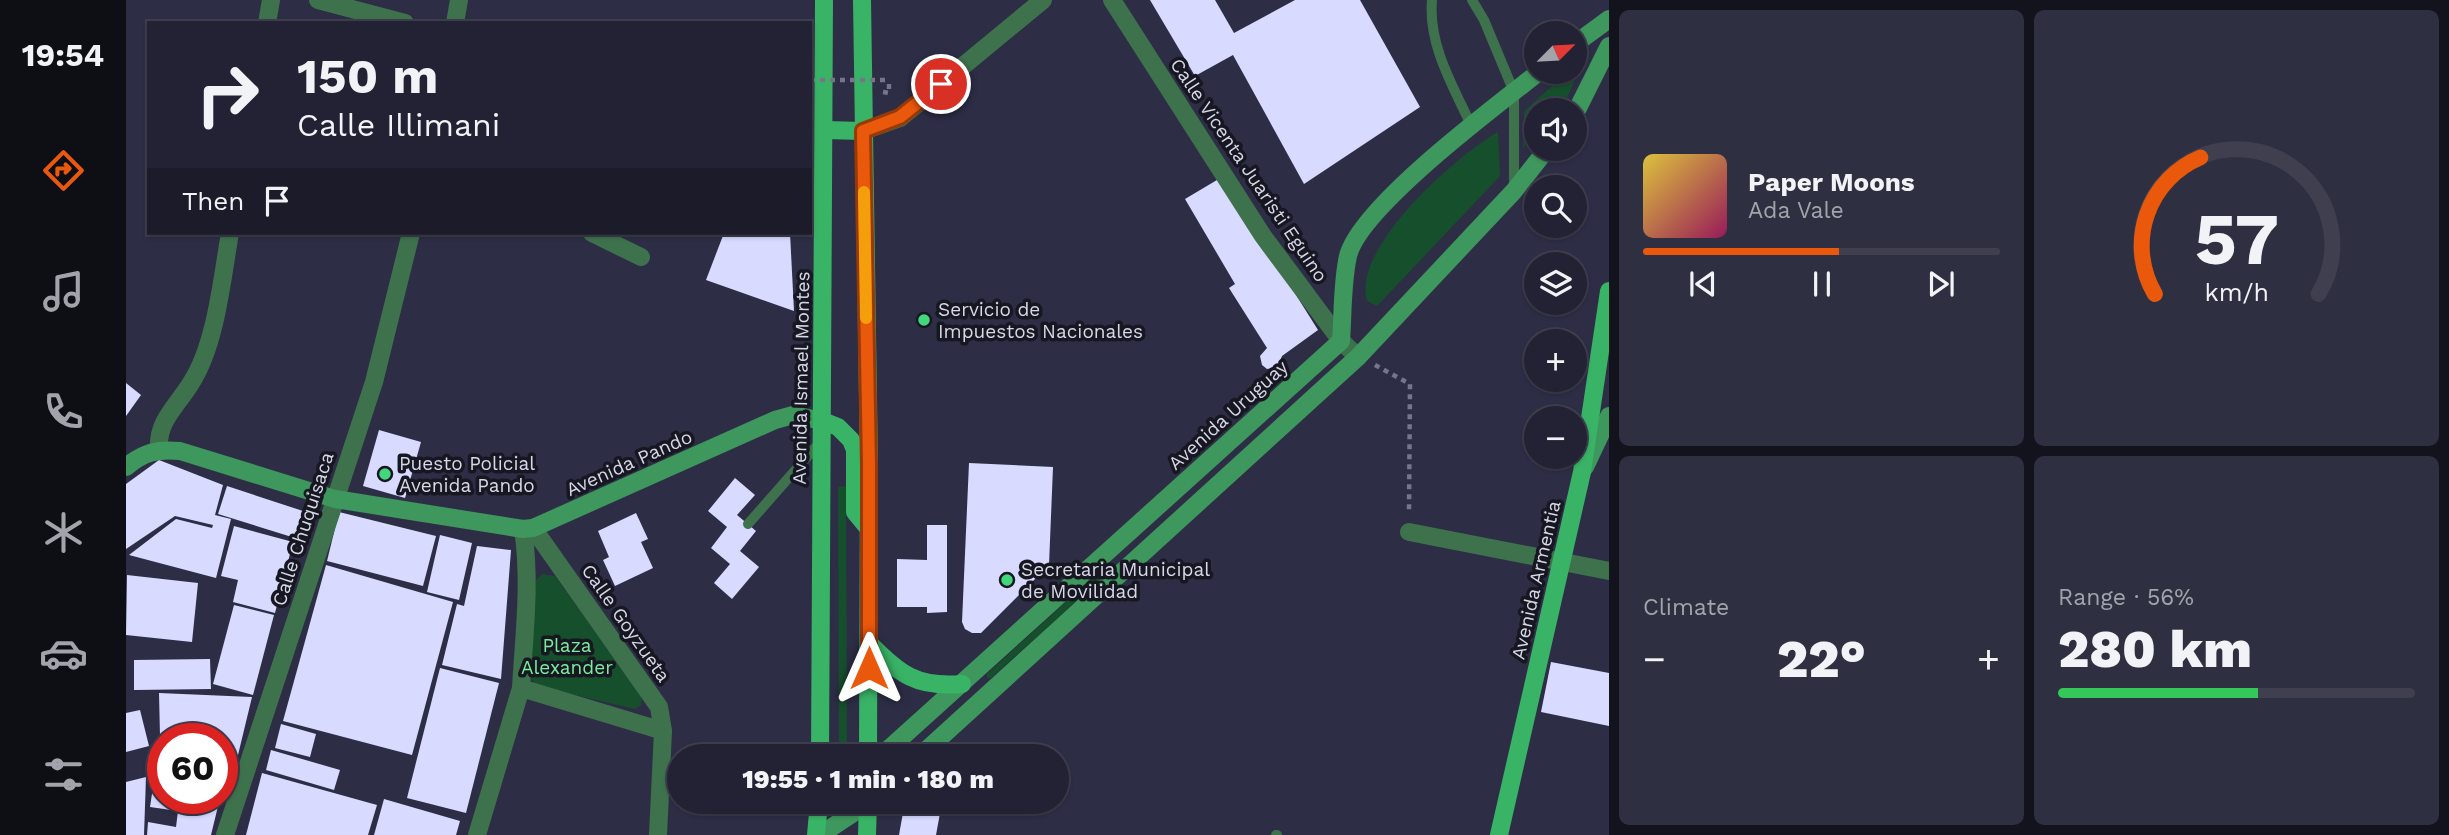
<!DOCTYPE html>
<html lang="en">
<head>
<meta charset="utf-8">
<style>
	:root { --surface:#222234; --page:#2e2f40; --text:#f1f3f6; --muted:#a2a4ac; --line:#3f3f4f; --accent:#ea580c }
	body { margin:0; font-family:"Work Sans",sans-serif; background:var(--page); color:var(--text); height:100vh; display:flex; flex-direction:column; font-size:26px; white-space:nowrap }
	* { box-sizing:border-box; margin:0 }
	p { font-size:23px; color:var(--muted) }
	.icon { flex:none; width:38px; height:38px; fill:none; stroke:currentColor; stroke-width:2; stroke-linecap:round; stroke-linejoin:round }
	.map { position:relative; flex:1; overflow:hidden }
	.sheet { display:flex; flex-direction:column; gap:10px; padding:10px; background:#13131d; width:840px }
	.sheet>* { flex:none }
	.top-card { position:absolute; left:21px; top:21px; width:665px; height:214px; border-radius:0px; box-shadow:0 2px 5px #0004,0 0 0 2px var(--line); background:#222234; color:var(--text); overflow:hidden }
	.needle { width:46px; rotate:66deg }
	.fabs { position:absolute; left:1398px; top:21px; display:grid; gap:14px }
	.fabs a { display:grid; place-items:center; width:63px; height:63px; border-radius:50%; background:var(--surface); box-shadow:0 2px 5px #0004,0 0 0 2px var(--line); font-size:35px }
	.speed { position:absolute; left:21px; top:723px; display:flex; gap:14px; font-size:35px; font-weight:700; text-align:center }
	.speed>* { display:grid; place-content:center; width:91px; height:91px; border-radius:50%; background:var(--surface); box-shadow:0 2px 5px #0004,0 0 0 2px var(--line); line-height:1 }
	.speed .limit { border:10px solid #d22; background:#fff; color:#111 }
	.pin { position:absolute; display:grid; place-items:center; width:60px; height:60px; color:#fff; margin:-30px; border:4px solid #fff; border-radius:50%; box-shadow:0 2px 7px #0007 }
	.me { position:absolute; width:77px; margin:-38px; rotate:0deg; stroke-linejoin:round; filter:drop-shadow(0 0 5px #0008) }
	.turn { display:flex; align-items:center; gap:24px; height:147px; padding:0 35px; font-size:32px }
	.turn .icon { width:91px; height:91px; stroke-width:2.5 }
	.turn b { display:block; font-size:49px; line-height:60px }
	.then { display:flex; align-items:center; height:66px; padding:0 35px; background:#0003; gap:14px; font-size:26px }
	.big { font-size:52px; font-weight:800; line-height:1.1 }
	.sheet .card { flex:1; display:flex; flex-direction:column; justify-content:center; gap:10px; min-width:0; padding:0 24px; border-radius:10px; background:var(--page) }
	.sheet .dial { align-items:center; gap:0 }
	.dial svg { height:182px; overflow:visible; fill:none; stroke:var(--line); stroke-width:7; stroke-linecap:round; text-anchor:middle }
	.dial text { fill:var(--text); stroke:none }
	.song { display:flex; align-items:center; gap:21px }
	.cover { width:84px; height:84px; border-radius:10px; background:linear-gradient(135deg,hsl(50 70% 55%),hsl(330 70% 35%)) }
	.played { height:7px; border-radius:4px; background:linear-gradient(90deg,var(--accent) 55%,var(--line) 55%) }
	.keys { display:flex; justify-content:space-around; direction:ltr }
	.heat { display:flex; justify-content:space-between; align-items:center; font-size:38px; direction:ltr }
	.charge { height:10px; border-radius:5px; background:linear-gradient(90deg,#34c759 56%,var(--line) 0) }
	.sheet .tiles { flex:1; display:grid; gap:10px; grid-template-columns:repeat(2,1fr) }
	.trip { position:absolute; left:541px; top:744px; width:402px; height:70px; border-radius:35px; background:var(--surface); box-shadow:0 2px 5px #0004,0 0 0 2px var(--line); font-weight:800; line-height:70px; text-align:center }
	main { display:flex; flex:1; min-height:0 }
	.tabs { display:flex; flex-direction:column; width:126px; justify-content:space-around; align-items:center; background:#0e0e15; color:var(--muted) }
	.tabs .icon { width:49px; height:49px }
	.tabs .selected { color:var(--accent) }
	.tabs b { font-size:32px; color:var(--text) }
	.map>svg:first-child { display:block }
	.green { fill:#164f2b }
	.building { fill:#d8dbff }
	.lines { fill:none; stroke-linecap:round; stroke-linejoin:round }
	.path { stroke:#75768b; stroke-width:4.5; stroke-dasharray:5 5; stroke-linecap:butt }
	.lane { stroke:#3e724d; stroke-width:10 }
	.street { stroke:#3e724d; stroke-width:18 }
	.secondary { stroke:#3e975c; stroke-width:18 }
	.primary { stroke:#39b366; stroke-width:18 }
	.path-bridge { stroke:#75768b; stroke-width:4.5; stroke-dasharray:5 5; stroke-linecap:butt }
	.route-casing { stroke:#983908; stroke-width:18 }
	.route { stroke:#ea580c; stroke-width:12 }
	.slow { stroke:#f59e0b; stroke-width:12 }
	.poi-dot { fill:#43d77b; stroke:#171722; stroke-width:2.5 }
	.labels { text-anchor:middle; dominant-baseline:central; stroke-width:7; stroke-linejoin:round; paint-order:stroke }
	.street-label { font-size:19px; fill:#d6d7e7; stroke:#171722 }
	.poi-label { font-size:19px; fill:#d6d7e7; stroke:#171722; text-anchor:start }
	.park-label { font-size:19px; fill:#7aec9d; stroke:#171722 }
</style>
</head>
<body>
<main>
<nav class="tabs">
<b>19:54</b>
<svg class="icon selected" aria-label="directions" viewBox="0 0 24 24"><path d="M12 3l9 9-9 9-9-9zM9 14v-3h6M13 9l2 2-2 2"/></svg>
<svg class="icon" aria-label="music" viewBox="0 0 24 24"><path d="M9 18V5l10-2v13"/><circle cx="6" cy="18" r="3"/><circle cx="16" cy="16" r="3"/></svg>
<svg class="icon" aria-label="phone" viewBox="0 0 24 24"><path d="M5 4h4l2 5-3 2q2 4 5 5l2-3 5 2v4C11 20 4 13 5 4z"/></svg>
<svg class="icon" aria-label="climate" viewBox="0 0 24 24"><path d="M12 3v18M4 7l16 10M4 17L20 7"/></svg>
<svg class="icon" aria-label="car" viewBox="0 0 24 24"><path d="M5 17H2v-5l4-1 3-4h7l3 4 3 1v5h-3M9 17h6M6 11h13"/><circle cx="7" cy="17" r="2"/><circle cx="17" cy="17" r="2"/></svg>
<svg class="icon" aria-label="filters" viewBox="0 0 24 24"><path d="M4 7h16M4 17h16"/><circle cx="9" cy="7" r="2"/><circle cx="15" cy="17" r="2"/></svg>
</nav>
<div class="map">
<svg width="1483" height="835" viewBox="0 0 1483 835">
	<rect width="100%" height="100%" fill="#2d2e46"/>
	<!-- green -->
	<g class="green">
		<path d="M1459,57L1441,98L1430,110H1410V132L1397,148L1398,111L1442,72H1449V66Z"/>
		<path d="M1372,132L1374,176L1251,306L1241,301C1225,248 1330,156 1372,132Z"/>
		<path d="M716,486L720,487L721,756H713L712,487Z"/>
		<path d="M972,573L976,578L865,678H861V674Z"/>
		<path d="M416,574L429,576L516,698L515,705L509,709L411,686L404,677L407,584Z"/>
	</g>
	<!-- building -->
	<g class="building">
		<path d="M1024,0H1089L1108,33L1169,0H1234L1294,107L1178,184L1107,55L1069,76Z"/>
		<path d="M1096,177L1192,330L1156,356L1152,366L1147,368L1141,369L1136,365L1134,356L1141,348L1103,288L1109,284L1059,199Z"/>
		<path d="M598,233H664L668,311L580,280Z"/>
		<path d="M0,383L15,395L0,416Z"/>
		<path d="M253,430L295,442L279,498L237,486Z"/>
		<path d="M33,460L97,485L89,515L105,519L90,578L3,555L50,519L86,528L87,525L49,516L0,549V484Z"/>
		<path d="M843,463L927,467L923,565L855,633H846L839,629L836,622Z"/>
		<path d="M609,478L629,495L611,515L630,531L614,551L633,567L606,599L588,583L604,564L585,548L601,527L582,511Z"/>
		<path d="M101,486L177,511L169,538L92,514Z"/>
		<path d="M213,512L310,536L297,586L201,561Z"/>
		<path d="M510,513L522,539L515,542L527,568L489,586L477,560L483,557L472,531Z"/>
		<path d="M801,525H821V612L801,613V607H771V559L801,560Z"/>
		<path d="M108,526L167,542L149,613L107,602L112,580L95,576Z"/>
		<path d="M314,535L346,543L333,600L301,592Z"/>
		<path d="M351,546L385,550L375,679L316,665L331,604L338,606Z"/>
		<path d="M200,565L327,602L286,755L157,721Z"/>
		<path d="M1,575L72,583L66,642L0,635Z"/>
		<path d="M108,605L148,615L127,695L87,684Z"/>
		<path d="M84,659L85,689L8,690V660Z"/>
		<path d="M1425,662L1483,673V726L1415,712Z"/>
		<path d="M314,668L373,683L340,813L281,798Z"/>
		<path d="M33,693L126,697L112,755L96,751V738L34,736Z"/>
		<path d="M14,710L23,746L0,752V713Z"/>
		<path d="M155,724L190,734L184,757L149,748Z"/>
		<path d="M145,750L214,770L208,790L140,770Z"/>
		<path d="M96,755L109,758L99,798L96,797Z"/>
		<path d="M136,773L251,805L242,835H120Z"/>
		<path d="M20,777L18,835H0V782Z"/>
		<path d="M27,787L37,789V798H94L85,835H21L22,822L50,827L52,811L24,807Z"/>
		<path d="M258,799L334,821L330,835H248Z"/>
		<path d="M778,807L814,813L810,835H773Z"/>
	</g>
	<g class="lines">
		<!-- path -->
		<g class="path">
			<path d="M757,92L763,93V80"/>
			<path d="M1249,365L1284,384L1283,513"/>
		</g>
		<!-- lane -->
		<g class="lane">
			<path d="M1306,0C1302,45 1327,86 1345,125"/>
			<path d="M1346,0L1358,20L1388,92V190"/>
			<path d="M622,524L695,441"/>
			<path d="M1150,835H1151"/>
		</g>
		<!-- street -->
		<g class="street">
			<path d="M192,0L279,23"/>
			<path d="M986,0L1137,236L1215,341L1232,357"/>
			<path d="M141,23L145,0"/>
			<path d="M329,23L333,0"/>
			<path d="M737,131L774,118L917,0"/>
			<path d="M466,233L515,257"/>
			<path d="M33,449C31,421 51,406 65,383C90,345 96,278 104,233"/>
			<path d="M407,528L533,707L537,731L532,835"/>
			<path d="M397,529C405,582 398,635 395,688L537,731"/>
			<path d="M1283,532L1483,571"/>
			<path d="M99,835L248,382L285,233"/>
			<path d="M351,835L395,688"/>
		</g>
		<!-- secondary -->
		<g class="secondary">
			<path d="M1449,44L1483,19"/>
			<path d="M1449,114L1483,46"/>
			<path d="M0,467C18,452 31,449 54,451L209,499L397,529L407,528L649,420L667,415L697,421"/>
			<path d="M1459,467L1483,416"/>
			<path d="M755,756L1215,341C1217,314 1216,283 1222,256C1234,207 1370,106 1413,72"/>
			<path d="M794,756L1232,357L1388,191L1421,149"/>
			<path d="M694,835L744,802"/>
		</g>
		<!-- primary -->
		<g class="primary">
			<path d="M736,0L743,465L742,756"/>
			<path d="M699,130L737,131"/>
			<path d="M697,421L712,427L725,440L729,450V512L743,529"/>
			<path d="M743,643C773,674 791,688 836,684"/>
			<path d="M694,756L698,0"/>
			<path d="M690,835L693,802"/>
			<path d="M741,835L742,802"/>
			<path d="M1373,835L1456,472L1483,291"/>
		</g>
		<!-- path-bridge -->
		<path class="path-bridge" d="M684,80H763"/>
	</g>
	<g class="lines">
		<!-- route casing -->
		<g class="route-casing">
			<path id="route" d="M743,668V465L737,131L774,117L815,84"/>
		</g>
		<!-- route -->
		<use href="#route" class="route"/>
		<!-- slow -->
		<path class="slow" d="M738,192L740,318"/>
	</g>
	<!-- markers -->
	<g class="poi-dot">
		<circle cx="798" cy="320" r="7"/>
		<circle cx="259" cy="474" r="7"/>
		<circle cx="881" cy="580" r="7"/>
	</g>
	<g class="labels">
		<!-- street labels -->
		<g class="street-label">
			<text transform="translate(1123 170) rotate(56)">Calle Vicenta Juaristi Eguino</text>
			<text transform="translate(675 378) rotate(-89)">Avenida Ismael Montes</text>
			<text transform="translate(1102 415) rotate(-42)">Avenida Uruguay</text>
			<text transform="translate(503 463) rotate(-24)">Avenida Pando</text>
			<text transform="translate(177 529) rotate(-72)">Calle Chuquisaca</text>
			<text transform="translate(1410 580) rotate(-77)">Avenida Armentia</text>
			<text transform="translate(500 623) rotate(55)">Calle Goyzueta</text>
		</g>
		<!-- poi labels -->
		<g class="poi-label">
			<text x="812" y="309">Servicio de<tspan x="812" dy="22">Impuestos Nacionales</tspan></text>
			<text x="273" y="463">Puesto Policial<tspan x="273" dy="22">Avenida Pando</tspan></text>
			<text x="895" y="569">Secretaria Municipal<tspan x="895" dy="22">de Movilidad</tspan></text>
		</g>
		<!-- park labels -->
		<g class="park-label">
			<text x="441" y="645">Plaza<tspan x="441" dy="22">Alexander</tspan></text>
		</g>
	</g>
</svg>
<div class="fabs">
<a><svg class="needle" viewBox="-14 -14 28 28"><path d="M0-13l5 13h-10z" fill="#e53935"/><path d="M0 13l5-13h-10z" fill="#a2a4ac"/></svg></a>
<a><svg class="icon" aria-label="sound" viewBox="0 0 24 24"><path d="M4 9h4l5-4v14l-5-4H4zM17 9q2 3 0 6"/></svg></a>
<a><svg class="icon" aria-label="search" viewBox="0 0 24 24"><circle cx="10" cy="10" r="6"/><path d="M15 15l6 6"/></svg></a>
<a><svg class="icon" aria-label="layers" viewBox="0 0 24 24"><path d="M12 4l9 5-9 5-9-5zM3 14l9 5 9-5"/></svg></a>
<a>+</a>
<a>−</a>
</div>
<div class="speed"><div class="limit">60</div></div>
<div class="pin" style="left:815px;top:84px;background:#d93025"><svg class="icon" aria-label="arrive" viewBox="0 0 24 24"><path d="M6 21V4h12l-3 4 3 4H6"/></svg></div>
<svg class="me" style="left:743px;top:668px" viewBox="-20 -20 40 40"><path d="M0-17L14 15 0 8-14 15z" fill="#ea580c" stroke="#fff" stroke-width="4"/></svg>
<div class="trip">19:55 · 1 min · 180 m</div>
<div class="top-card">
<div class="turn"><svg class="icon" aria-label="right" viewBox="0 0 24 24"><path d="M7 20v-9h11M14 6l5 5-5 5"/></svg><div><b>150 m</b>Calle Illimani</div></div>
<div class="then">Then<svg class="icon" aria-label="arrive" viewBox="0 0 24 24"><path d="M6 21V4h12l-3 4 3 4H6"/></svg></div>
</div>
</div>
<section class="sheet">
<div class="tiles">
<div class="card">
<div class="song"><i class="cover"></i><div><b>Paper Moons</b><p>Ada Vale</p></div></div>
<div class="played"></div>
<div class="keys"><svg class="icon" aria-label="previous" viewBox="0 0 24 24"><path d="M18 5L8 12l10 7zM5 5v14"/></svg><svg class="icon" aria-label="pause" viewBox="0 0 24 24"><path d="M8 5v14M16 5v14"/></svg><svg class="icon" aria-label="next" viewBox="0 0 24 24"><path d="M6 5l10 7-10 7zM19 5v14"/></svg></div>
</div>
<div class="card dial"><svg viewBox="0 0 100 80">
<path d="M14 69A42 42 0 1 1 86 69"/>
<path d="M14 69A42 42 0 0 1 34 9" stroke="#ea580c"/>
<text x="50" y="56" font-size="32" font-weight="700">57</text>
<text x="50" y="72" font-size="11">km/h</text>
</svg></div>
<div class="card"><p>Climate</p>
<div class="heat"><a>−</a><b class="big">22°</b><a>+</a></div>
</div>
<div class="card"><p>Range · 56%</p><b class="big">280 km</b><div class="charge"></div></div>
</div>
</section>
</main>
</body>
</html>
